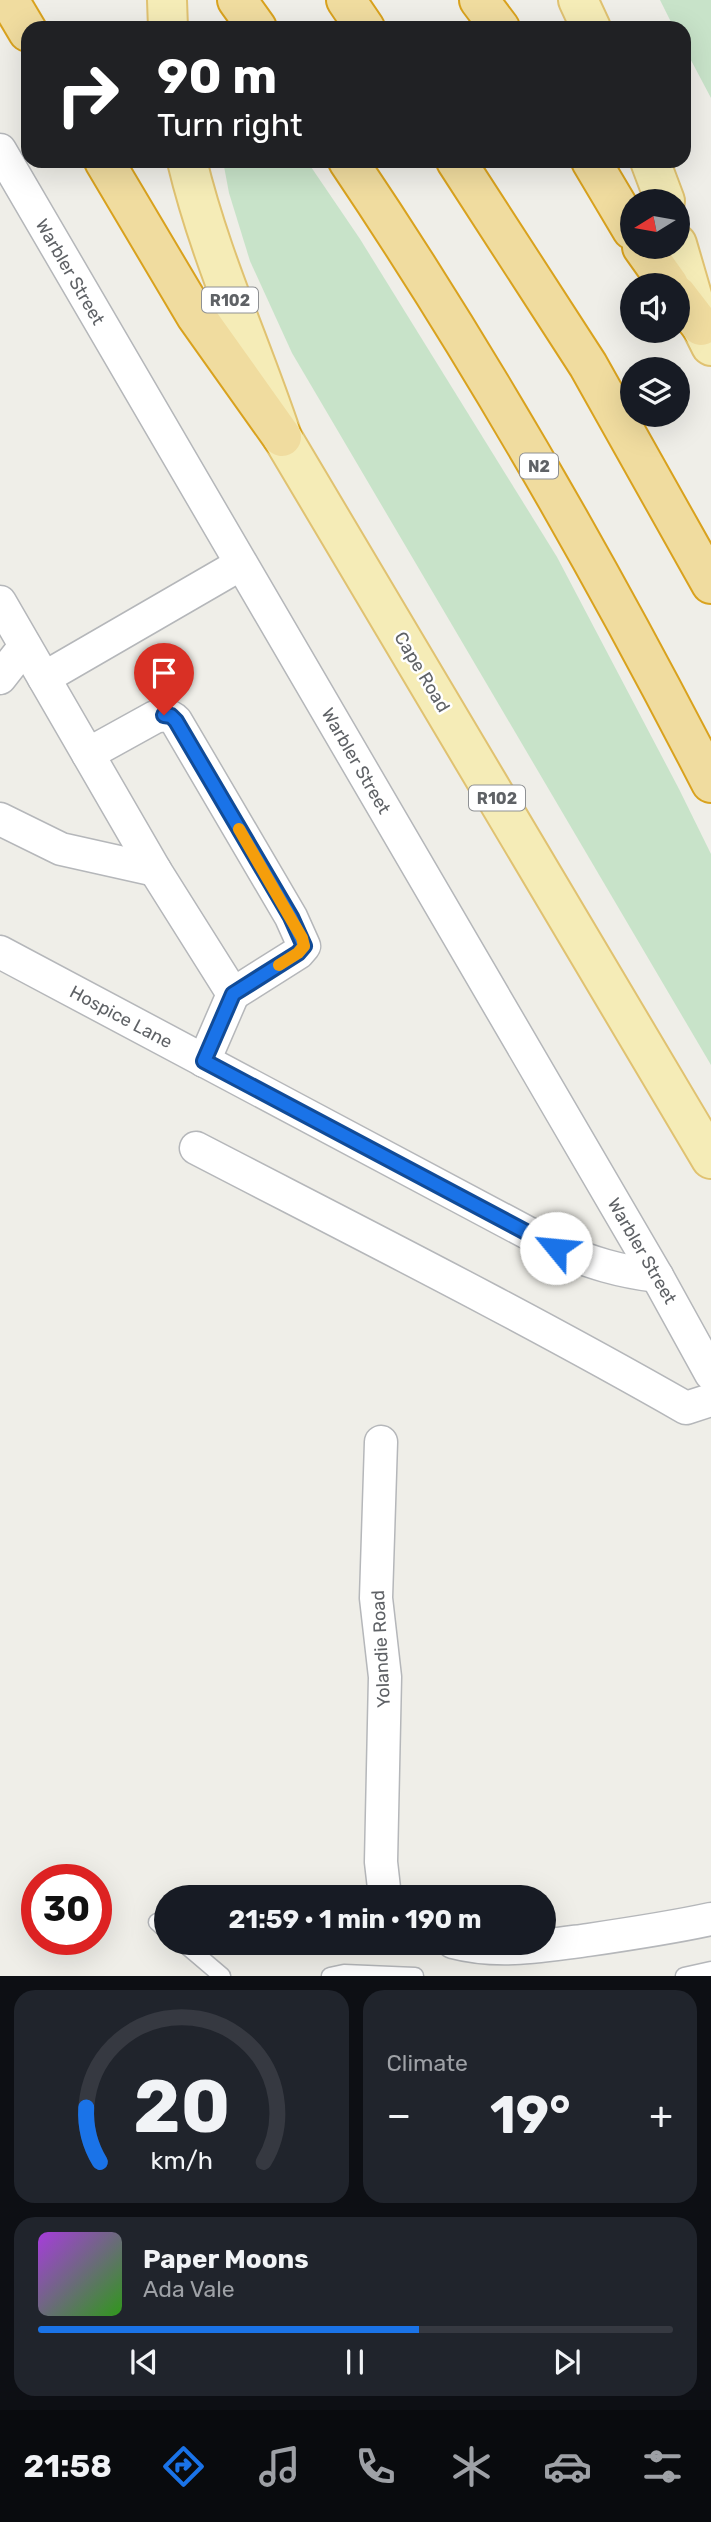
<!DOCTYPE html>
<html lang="en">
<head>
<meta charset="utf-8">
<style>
	:root { --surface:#171b24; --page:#20242c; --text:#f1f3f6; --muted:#9ea1a6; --line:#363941; --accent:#1a73e8 }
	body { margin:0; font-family:Rubik,sans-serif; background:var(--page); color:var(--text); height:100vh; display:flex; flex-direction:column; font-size:26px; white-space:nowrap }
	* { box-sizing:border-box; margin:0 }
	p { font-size:23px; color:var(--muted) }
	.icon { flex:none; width:38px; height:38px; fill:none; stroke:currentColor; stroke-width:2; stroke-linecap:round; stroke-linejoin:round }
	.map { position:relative; height:1976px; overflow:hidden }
	.side { display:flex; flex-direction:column; gap:14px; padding:14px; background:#0d0f14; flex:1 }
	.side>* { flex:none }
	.hud { position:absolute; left:21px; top:21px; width:670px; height:147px; border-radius:21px; box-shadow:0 7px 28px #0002; background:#202124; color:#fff; overflow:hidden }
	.needle { width:46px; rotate:259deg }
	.tools { position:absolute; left:620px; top:189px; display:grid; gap:14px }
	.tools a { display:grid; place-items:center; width:70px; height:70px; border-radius:50%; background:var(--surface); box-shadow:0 7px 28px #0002; font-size:35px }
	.speed { position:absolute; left:21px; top:1864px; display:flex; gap:14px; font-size:35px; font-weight:700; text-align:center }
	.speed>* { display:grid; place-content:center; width:91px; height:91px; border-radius:50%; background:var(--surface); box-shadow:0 7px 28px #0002; line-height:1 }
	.speed .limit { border:10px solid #d22; background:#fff; color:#111 }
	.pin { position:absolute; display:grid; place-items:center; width:60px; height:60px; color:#fff; margin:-72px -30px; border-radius:50% 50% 50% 0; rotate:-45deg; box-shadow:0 0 7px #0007 }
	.pin .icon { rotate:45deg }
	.me { position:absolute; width:77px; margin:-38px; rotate:298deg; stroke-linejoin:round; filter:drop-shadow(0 0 5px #0008) }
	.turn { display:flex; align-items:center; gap:24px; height:147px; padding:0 21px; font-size:32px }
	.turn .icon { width:91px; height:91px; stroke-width:2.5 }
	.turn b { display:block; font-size:49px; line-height:60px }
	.big { font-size:52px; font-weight:700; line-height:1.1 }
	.side .card { flex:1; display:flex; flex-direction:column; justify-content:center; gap:10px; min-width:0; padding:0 24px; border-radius:21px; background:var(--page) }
	.side .dial { align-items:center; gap:0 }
	.dial svg { height:182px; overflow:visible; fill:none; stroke:var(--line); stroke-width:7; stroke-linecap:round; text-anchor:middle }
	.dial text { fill:var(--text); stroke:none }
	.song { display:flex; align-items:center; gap:21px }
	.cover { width:84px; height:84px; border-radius:10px; background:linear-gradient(135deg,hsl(280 70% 55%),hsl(110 70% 35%)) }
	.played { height:7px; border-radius:4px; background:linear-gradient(90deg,var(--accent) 60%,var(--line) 60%) }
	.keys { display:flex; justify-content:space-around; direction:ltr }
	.heat { display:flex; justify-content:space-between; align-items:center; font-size:38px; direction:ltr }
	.side .tiles { flex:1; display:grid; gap:14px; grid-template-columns:1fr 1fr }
	.card:last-child { grid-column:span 2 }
	.trip { position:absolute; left:154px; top:1885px; width:402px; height:70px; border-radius:35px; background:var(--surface); box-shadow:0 7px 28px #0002; font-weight:700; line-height:70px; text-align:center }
	.menu { display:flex; height:112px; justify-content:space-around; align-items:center; background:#090b0e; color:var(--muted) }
	.menu .icon { width:49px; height:49px }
	.menu .on { color:var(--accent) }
	.menu b { font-size:32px; color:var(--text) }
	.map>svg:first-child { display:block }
	.green { fill:#c8e3c9 }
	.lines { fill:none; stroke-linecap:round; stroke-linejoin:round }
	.lane-casing { stroke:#b5b7ba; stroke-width:19 }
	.street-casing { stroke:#b5b7ba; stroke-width:35 }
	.primary-casing { stroke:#e0c271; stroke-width:42 }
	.highway-casing { stroke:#d9a21e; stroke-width:42 }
	.lane { stroke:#fff; stroke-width:16 }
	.street { stroke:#fff; stroke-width:32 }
	.primary { stroke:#f5ecb7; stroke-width:38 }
	.highway { stroke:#f0dc9f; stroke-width:38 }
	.route-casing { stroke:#114b97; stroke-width:18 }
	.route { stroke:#1a73e8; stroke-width:12 }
	.slow { stroke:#f59e0b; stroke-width:12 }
	.labels { text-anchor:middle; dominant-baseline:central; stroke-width:5; stroke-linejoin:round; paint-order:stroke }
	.shield { fill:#fff; stroke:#8f9194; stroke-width:2 }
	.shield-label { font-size:16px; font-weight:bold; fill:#5f6266 }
	.street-label { font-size:18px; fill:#5f6266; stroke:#fff }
</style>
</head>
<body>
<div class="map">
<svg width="711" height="1976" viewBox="0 0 711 1976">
	<rect width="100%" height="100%" fill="#efeee8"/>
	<!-- green -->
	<g class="green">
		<path d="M660,0H711V98L684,47V28H674Z"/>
		<path d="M223,161H307L360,239L557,557L679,789L711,854V1065L292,353L250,261L229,193Z"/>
	</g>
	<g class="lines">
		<!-- lane casing -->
		<g class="lane-casing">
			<g id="lane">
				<path d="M157,1922L166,1930"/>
				<path d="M182,1942L222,1976"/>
				<path d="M330,1976L344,1973L415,1976"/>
				<path d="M684,1976L711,1970"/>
			</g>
		</g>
		<!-- street casing -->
		<g class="street-casing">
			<g id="street">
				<path d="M0,150L657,1276L711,1374"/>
				<path d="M0,602L155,870L233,994L204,1061"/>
				<path d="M0,678L25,646"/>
				<path d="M44,678L241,564"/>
				<path d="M88,754L155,717C164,715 169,714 176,721L291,917L304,946L298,953L233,994"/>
				<path d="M0,819L61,849L155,870"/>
				<path d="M0,952L556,1248C592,1263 618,1271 657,1276"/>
				<path d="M196,1148C360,1233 525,1316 686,1408L711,1400"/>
				<path d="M381,1442L376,1598L385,1677L381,1862L385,1897"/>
				<path d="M453,1942C498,1954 543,1946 588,1940C629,1934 670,1928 711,1919"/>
			</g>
		</g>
		<!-- primary casing -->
		<g class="primary-casing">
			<g id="primary">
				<path d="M167,0L168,28"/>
				<path d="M578,0L591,28"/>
				<path d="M187,161C210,257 251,344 282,437L711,1159"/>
				<path d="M650,161L665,201"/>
				<path d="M677,244L701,326L711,346"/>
			</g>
		</g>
		<!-- highway casing -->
		<g class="highway-casing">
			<g id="highway">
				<path d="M9,0L28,32"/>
				<path d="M237,0L257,28"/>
				<path d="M346,0L365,28"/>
				<path d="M479,0L500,28"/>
				<path d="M104,161L196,316L282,437"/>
				<path d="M348,161C482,360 601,569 711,783"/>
				<path d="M456,161L588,365L711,584"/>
				<path d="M591,161L632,230"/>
				<path d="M642,247L669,285"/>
				<path d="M677,295L701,326"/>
			</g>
		</g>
		<!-- lane -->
		<use href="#lane" class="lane"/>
		<!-- street -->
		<use href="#street" class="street"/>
		<!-- primary -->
		<use href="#primary" class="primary"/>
		<!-- highway -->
		<use href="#highway" class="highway"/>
	</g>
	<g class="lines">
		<!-- route casing -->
		<g class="route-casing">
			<path id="route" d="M164,715L171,716L176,721L291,917L304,946L298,953L233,994L204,1061L556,1248"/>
		</g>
		<!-- route -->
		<use href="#route" class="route"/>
		<!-- slow -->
		<path class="slow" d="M239,829L302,938L304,946L298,953L279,965"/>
	</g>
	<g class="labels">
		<!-- shield labels -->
		<g class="shield">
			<rect x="202" y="287.5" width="56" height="25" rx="5"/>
			<rect x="520" y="453.5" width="38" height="25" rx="5"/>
			<rect x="469" y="785.5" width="56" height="25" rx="5"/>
		</g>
		<g class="shield-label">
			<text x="230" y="300">R102</text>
			<text x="539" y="466">N2</text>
			<text x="497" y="798">R102</text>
		</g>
		<!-- street labels -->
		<g class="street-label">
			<text transform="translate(70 272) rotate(60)">Warbler Street</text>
			<text transform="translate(422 672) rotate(59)">Cape Road</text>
			<text transform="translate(356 761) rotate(60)">Warbler Street</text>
			<text transform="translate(121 1017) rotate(28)">Hospice Lane</text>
			<text transform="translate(642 1251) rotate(60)">Warbler Street</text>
			<text transform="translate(381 1649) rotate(-93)">Yolandie Road</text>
		</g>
	</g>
</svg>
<div class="tools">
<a><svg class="needle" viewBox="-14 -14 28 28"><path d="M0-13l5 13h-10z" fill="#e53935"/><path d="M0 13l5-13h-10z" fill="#9ea1a6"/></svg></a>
<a><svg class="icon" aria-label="sound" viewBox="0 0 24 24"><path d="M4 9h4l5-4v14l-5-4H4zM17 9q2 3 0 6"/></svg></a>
<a><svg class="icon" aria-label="layers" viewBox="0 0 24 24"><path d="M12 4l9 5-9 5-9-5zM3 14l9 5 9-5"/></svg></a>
</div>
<div class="speed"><div class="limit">30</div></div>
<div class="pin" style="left:164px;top:715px;background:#d93025"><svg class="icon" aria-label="arrive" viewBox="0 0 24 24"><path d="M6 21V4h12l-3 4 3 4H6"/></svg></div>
<svg class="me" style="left:556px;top:1248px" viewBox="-20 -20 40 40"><circle r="19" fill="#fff"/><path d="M0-13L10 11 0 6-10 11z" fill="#1a73e8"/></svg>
<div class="trip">21:59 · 1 min · 190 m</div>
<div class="hud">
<div class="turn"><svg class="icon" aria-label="right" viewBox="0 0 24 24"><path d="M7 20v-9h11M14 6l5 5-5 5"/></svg><div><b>90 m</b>Turn right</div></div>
</div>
</div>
<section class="side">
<div class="tiles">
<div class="card dial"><svg viewBox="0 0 100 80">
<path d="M14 69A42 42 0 1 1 86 69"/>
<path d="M14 69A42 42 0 0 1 8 45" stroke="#1a73e8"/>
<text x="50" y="56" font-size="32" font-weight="700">20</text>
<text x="50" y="72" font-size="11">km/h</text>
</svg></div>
<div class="card"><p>Climate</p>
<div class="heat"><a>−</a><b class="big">19°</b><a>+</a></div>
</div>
<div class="card">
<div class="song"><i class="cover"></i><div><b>Paper Moons</b><p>Ada Vale</p></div></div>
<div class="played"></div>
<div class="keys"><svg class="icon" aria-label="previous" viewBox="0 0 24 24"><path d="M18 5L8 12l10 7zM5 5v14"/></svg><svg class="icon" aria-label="pause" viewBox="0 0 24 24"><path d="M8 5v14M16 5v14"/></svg><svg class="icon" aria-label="next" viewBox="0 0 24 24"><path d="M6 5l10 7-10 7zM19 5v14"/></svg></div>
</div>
</div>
</section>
<nav class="menu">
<b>21:58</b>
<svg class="icon on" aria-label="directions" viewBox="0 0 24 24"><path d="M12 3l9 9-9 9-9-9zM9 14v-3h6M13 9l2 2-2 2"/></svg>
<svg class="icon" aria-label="music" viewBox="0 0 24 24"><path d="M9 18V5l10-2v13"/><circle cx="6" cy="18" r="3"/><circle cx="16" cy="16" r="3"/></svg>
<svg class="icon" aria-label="phone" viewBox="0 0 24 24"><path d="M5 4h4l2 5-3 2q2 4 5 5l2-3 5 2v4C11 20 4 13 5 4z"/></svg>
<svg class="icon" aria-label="climate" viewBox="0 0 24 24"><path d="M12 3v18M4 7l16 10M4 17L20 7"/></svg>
<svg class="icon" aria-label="car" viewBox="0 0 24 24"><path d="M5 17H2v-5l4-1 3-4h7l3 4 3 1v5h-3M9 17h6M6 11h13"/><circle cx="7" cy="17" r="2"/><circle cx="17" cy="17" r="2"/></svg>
<svg class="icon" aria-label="filters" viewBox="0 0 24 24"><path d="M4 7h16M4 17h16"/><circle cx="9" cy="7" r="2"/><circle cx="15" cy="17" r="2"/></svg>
</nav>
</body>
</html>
